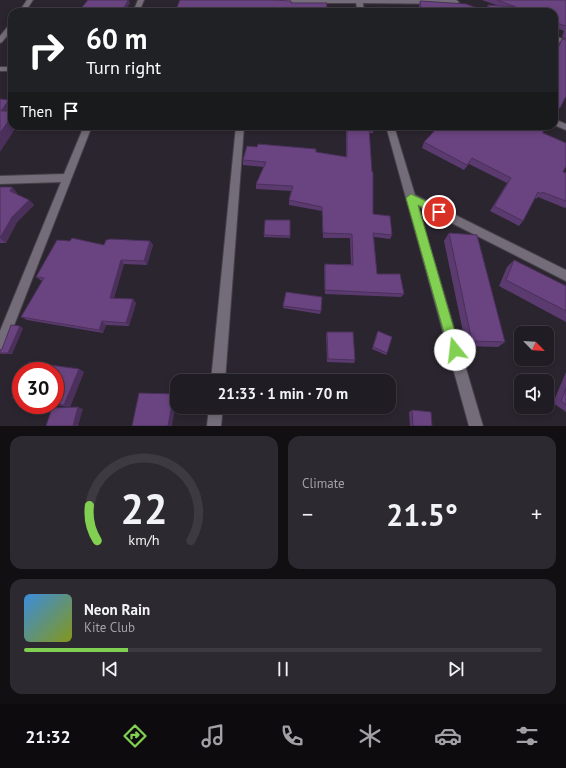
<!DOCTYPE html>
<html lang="en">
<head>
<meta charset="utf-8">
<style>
	:root { --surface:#201c23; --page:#2d2930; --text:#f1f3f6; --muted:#a2a1a6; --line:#3d3a41; --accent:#81d051 }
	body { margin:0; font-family:"PT Sans",sans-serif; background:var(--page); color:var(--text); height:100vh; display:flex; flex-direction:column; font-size:15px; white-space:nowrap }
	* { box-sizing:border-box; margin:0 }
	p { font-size:13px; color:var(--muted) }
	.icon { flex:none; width:22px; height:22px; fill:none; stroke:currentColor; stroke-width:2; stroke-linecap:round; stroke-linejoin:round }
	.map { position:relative; height:426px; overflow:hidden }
	.details { display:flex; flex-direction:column; gap:10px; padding:10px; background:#120f13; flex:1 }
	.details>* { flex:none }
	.top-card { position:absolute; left:8px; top:8px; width:550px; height:122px; border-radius:12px; box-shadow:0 2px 6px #0003,0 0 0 1px var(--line); background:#202124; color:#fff; overflow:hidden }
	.needle { width:26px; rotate:115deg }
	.buttons { position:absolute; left:514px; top:326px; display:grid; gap:8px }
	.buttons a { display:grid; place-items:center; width:40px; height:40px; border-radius:8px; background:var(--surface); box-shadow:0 2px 6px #0003,0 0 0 1px var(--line); font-size:20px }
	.speed { position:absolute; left:12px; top:362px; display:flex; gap:8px; font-size:20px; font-weight:700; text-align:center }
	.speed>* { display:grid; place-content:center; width:52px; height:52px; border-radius:50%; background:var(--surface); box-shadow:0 2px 6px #0003,0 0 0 1px var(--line); line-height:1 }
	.speed .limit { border:6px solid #d22; background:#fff; color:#111 }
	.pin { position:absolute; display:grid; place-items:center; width:34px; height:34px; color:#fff; margin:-17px; border:2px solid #fff; border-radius:50%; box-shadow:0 1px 4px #0007 }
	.me { position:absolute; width:44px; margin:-22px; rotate:344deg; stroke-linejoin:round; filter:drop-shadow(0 0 3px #0008) }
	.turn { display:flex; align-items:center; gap:14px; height:84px; padding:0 12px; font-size:18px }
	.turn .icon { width:52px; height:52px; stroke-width:2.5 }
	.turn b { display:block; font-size:28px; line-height:34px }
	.then { display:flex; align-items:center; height:38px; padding:0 12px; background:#0003; gap:8px; font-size:15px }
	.big { font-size:30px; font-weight:800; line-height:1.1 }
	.details .widget { flex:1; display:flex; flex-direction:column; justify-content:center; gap:6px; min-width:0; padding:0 14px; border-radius:12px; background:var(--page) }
	.details .dial { align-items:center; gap:0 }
	.dial svg { height:104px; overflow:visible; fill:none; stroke:var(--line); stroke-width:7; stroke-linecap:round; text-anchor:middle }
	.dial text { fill:var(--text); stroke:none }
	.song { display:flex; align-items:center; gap:12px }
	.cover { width:48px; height:48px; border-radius:6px; background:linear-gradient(135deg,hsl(210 70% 55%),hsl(70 70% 35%)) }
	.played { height:4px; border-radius:2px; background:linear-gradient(90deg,var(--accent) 20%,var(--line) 20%) }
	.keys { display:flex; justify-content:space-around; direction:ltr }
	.heat { display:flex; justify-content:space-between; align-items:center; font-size:22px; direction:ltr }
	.details .tiles { flex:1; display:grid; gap:10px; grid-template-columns:1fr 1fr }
	.widget:last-child { grid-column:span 2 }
	.trip { position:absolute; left:170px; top:374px; width:226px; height:40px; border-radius:12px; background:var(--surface); box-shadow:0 2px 6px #0003,0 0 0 1px var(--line); font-weight:800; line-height:40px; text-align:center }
	.tab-bar { display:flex; height:64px; justify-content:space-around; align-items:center; background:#0d0b0e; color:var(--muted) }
	.tab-bar .icon { width:28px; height:28px }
	.tab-bar .on { color:var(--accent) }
	.tab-bar b { font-size:18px; color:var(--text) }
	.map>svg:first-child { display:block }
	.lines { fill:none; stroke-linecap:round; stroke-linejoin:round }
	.minor-casing { stroke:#464149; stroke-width:2 }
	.minor { fill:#746d79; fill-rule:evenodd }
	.wall { fill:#5b3a6f }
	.shaded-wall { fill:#4a305a }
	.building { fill:#6a4481; stroke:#4a305a }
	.route { fill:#81d051; stroke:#548735 }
</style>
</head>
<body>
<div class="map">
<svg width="566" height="426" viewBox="0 0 566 426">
	<rect width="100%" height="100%" fill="#2b252f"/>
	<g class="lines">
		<!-- minor casing -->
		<g class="minor-casing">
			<g id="minor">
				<path d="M27,0H33L25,12H19Z"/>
				<path d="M138,0H144L139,12H133Z"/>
				<path d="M276,0H456L459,2L456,4L363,3L364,12H358L356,3H278L276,2Z"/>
				<path d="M12,23V30L2,42L0,43V36L10,24Z"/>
				<path d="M554,36L566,40V44L554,40Z"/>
				<rect x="0" y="67" width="12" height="4"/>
				<path d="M554,119L566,124V130L554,125Z"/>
				<path d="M84,126H92L6,346L4,350L0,352V331L61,182L0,184V176L64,174Z"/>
				<path d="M236,126H244L225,381H211Z"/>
				<path d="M386,126H394L415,195L566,270V281L418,206L483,426H469Z"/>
				<path d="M209,407H223L221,426H207Z"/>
			</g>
		</g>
		<!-- minor -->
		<use href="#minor" class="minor"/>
	</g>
	<!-- wall -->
	<g class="wall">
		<path d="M482,0H566V39L562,37L564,31L554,27V12H384L385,8L415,10L416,8H419V6L420,1L480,9H486L488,5L499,6Z"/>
		<path d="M12,32V40H10L8,37Z"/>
		<path d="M562,39L560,108L557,112L554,111V56L559,43Z"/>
		<path d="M346,126H374L373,133H369L373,214L392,235L390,239L374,237L377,274L404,294L401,297L325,294L324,268L325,264H351L350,238H323L322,211L289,205V200L291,191L256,189V184L264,167L243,165V160L316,152L346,157Z"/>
		<path d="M431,126H515L523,130L525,126L543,133L563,172L566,173V207L565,208L538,197L536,199L535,198L523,221L519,226L490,211L507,183L469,164L464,170L422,148L424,142L437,129Z"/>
		<path d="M0,187H12L17,193L16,194L29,200L34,205L17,222L6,243H0Z"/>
		<path d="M290,220V238L264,237V235Z"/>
		<path d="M449,233L505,342L498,347L466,346L444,241Z"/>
		<path d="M150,241L153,245L147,265L124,264L114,298L133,299L136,303L129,326L106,325L103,333L27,320L21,317L42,281L36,277L104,245Z"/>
		<path d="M514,260L566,286V322L499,286L507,267Z"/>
		<path d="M283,306L321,311L320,314L283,308Z"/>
		<path d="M23,328L12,354H0L2,349Z"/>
		<path d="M378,331L387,353L386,355L372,349L377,333Z"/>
		<path d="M327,332L355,360L354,363L327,362L326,335Z"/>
		<path d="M79,369L84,372L70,407L55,405V371Z"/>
		<path d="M566,372V412L553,403Z"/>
		<path d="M412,410L432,426H410L409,412Z"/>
	</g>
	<!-- shaded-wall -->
	<g class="shaded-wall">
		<path d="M128,0H129L130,3L125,12H122Z"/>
		<path d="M9,100L12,103V114L1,111Z"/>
		<path d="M12,116V126H17L0,152V133Z"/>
		<path d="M12,187L17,193L15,197L10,191Z"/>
		<path d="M29,200L34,205L17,222L6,243L0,238L12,217Z"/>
		<path d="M150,241L153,245L147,265L144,261Z"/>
		<path d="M121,260L124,264L113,301L110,298Z"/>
		<path d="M133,299L136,303L129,326L126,323Z"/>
		<path d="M102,321L106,325L103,333L99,330Z"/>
		<path d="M20,326L23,328L12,354L8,353Z"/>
		<path d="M79,369L84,372L70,407L64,405Z"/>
		<path d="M174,394L177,396L172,426H168Z"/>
		<path d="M78,407L83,409L78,426H73Z"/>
	</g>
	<!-- building -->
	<g class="building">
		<path d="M88,0H128L122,12H78Z"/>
		<path d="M180,0H272L291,1V3H327L326,12H175Z"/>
		<path d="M497,0H566V26L554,22V12H525L519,10L517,12H385V8L417,10L416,8H421L420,1L466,4L480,9H490V7L488,5L516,7Z"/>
		<path d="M12,32V37H8Z"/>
		<path d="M562,39L566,40V96L560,108L554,105V58Z"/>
		<path d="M0,99L9,100L1,111H12V116L0,133Z"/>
		<path d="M347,126H374V128H369L372,172H373V214L390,216L392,235L373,233L377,274H400L404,294L325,290V264L353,265L352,234L323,233L322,207L289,200L293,186L256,184L266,162L243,160L247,146L257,147L258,144L316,149V152L347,157Z"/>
		<path d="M439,126H515L524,130L526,126H528L543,131V133L566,143V166L563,172L566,173V201L542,192L541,194L538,192L523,221L494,206L511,178L472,158L467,165L424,142Z"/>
		<path d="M0,187H12L10,191L29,200L12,217L0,238Z"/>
		<path d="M265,220H290V236L264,235Z"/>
		<path d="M449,233L477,235L505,342L472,341Z"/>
		<path d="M72,238L104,245L106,240L111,239L150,241L144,261L121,260L110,298L133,299L126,323L102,321L99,330L21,317L44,278L36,277L57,240L70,241Z"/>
		<path d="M514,260L566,286V311L506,280Z"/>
		<path d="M286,292L322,297L321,311L283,306Z"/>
		<path d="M11,325L20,326L8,353H0V350L2,349Z"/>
		<path d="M378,331L392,337L387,353L373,347Z"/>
		<path d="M327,332H353L355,360L328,359Z"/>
		<path d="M29,362L79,369L64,405L55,404V371H25Z"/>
		<path d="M312,377L327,379V381H312Z"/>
		<path d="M21,379V399L12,398Z"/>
		<path d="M566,388V405L561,401Z"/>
		<path d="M139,393L174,394L168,426H132Z"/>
		<path d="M78,407L73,426H46L52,408Z"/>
		<path d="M412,410L431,412L432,426H413Z"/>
	</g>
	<!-- route -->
	<path class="route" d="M411,194L442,209L444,212L439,216L418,205L460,350L459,354L455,356L451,354L449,350L406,198Z"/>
</svg>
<div class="buttons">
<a><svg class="needle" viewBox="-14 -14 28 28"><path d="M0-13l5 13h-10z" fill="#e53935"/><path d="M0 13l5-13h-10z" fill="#a2a1a6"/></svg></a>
<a><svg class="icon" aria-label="sound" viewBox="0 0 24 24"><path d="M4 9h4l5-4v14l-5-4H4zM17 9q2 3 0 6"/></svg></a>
</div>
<div class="speed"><div class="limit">30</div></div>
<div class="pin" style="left:439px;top:212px;background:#d93025"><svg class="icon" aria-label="arrive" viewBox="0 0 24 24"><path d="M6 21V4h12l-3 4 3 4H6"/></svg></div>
<svg class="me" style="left:455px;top:350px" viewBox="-20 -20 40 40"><circle r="19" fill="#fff"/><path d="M0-13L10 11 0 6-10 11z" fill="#81d051"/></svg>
<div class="trip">21:33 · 1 min · 70 m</div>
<div class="top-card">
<div class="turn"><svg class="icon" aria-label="right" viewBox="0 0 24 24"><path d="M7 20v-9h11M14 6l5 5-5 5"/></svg><div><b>60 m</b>Turn right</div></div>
<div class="then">Then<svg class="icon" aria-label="arrive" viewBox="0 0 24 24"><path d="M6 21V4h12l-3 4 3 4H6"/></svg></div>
</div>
</div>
<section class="details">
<div class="tiles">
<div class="widget dial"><svg viewBox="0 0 100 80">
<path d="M14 69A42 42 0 1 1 86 69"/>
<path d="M14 69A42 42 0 0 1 8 42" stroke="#81d051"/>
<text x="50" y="56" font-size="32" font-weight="700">22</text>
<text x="50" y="72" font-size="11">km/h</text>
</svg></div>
<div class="widget"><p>Climate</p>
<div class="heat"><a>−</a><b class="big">21.5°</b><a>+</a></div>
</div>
<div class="widget">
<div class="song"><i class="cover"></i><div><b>Neon Rain</b><p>Kite Club</p></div></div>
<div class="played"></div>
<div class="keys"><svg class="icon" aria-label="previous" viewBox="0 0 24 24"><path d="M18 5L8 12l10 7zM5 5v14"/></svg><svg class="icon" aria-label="pause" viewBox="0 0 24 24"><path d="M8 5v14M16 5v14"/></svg><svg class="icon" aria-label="next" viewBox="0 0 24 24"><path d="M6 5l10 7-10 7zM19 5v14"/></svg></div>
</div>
</div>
</section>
<nav class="tab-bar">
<b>21:32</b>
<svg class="icon on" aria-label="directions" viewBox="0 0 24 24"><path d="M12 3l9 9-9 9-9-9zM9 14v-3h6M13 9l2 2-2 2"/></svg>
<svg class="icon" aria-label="music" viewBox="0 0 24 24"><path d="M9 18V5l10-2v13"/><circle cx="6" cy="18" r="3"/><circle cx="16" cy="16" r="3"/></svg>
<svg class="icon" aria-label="phone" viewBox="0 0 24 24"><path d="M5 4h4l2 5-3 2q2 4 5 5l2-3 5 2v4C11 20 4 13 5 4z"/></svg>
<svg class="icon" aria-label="climate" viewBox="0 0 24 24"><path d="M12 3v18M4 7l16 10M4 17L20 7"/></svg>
<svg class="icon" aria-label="car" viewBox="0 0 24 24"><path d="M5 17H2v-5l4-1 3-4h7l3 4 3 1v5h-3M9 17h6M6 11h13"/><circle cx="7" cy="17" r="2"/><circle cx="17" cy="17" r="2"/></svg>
<svg class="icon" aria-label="filters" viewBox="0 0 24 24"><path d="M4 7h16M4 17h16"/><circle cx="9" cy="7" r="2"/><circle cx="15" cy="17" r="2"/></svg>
</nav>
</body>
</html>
